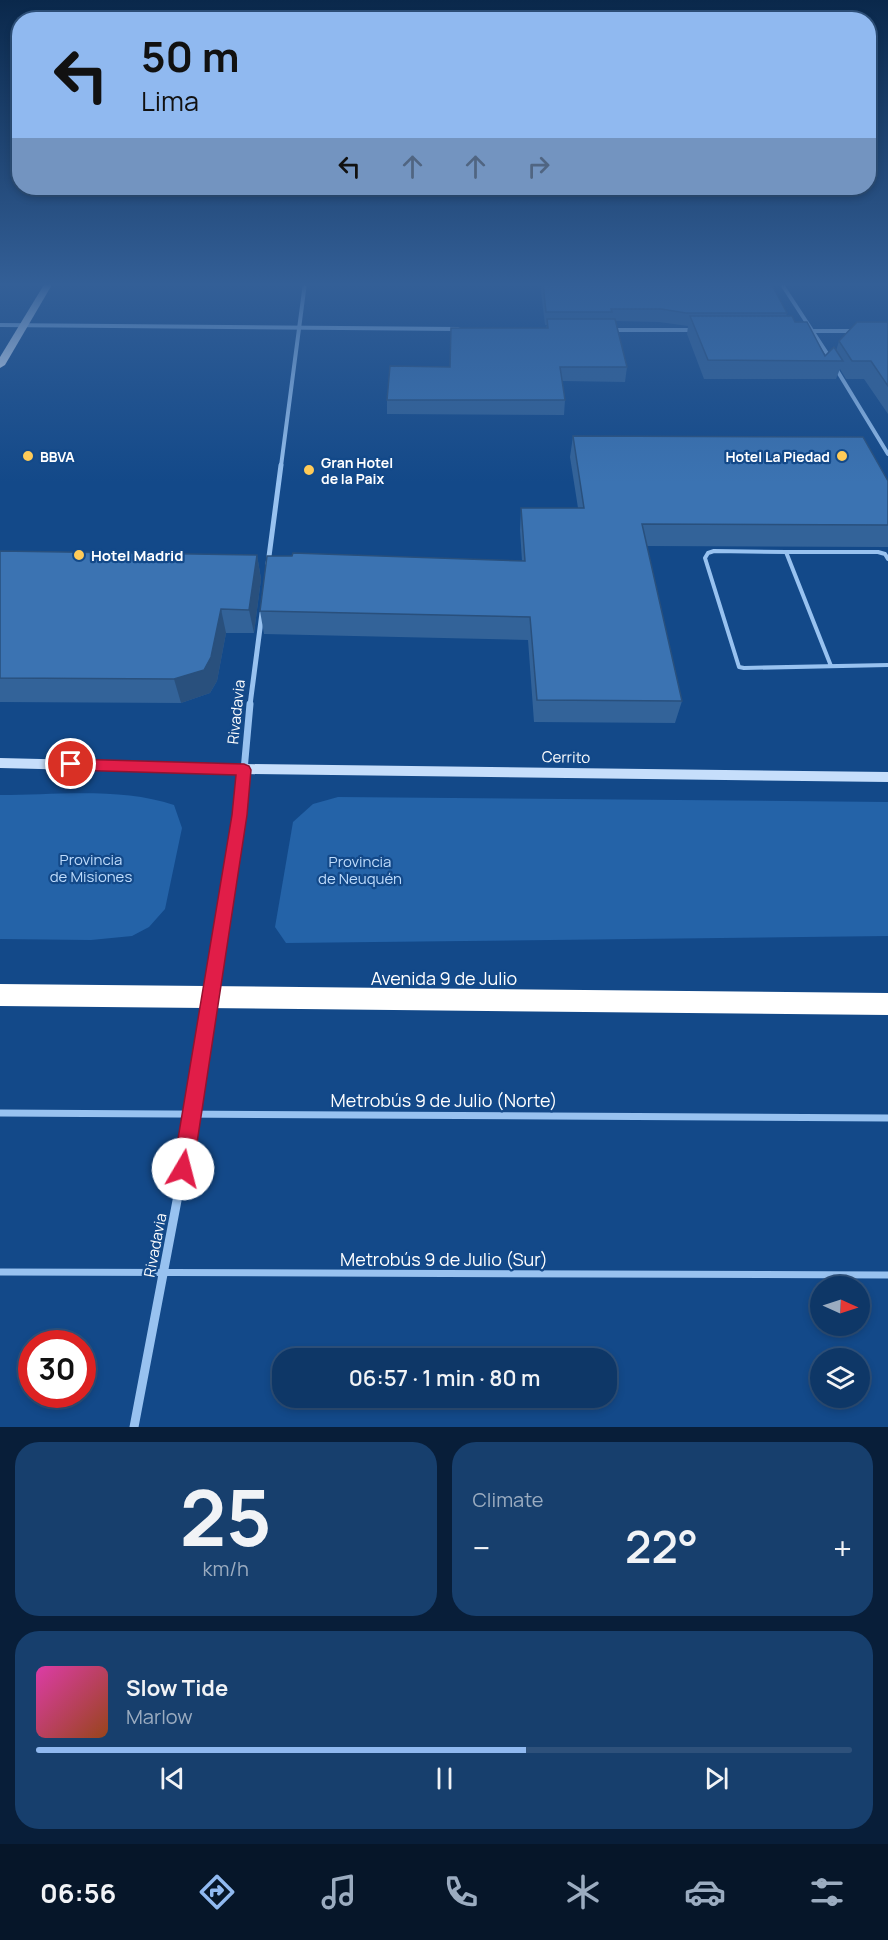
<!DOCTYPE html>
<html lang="en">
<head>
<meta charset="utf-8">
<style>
	:root { --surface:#0e3767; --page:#173f6d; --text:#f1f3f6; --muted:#9bacc0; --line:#2e517b; --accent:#90b9f0 }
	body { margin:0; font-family:Manrope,sans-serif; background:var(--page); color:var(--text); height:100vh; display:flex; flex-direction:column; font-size:22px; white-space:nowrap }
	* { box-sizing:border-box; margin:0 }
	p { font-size:20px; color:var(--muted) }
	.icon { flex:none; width:33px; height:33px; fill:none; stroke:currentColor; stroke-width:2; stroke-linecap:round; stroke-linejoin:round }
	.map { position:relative; height:1427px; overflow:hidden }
	.panel { display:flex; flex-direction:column; gap:15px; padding:15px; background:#081e39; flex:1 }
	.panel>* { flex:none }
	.hud { position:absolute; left:12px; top:12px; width:864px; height:183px; border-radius:24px; box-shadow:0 3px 9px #0003,0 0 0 2px var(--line); background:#90b9f0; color:#111; overflow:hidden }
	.needle { width:39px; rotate:93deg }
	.fabs { position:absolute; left:810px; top:1276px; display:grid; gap:12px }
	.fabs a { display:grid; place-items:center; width:60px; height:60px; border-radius:50%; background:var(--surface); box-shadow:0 3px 9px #0003,0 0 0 2px var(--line); font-size:30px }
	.speed { position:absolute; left:18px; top:1330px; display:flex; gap:12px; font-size:30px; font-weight:700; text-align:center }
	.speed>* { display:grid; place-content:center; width:78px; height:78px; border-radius:50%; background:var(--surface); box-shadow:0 3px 9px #0003,0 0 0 2px var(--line); line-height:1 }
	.speed .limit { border:9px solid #d22; background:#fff; color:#111 }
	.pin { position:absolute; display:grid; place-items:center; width:51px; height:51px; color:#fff; margin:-26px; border:3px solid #fff; border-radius:50%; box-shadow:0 2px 6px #0007 }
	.me { position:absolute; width:66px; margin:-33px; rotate:8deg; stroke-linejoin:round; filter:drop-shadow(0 0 4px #0008) }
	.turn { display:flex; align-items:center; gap:21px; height:126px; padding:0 30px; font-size:27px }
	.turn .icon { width:78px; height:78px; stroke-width:2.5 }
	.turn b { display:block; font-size:42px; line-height:51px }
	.lanes { display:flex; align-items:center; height:57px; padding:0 30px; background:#0003; justify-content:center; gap:30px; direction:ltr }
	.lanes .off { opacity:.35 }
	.big { font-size:45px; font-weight:600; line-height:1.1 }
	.panel .widget { flex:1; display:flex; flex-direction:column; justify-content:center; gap:9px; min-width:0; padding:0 21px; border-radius:24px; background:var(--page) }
	.panel .dial { align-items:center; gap:0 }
	.dial b { font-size:78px; line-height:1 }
	.song { display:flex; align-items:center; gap:18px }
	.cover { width:72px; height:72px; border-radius:9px; background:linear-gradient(135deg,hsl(320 70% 55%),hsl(20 70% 35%)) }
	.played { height:6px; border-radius:3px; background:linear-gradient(90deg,var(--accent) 60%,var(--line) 60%) }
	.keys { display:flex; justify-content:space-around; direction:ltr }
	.heat { display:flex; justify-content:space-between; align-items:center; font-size:33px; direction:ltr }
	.panel .tiles { flex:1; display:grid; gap:15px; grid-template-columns:1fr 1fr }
	.widget:last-child { grid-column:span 2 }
	.trip { position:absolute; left:272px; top:1348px; width:345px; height:60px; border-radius:24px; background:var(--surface); box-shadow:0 3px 9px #0003,0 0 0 2px var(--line); font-weight:600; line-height:60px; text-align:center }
	.menu { display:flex; height:96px; justify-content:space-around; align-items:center; background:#061629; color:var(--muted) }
	.menu .icon { width:42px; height:42px }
	.menu .selected { color:var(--accent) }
	.menu b { font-size:27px; color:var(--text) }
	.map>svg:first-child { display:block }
	.green { fill:#2463a8 }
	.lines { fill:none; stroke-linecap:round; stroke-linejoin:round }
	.lane-far1 { stroke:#98c2f0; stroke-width:4 }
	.lane { stroke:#98c2f0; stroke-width:7 }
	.street-far3 { stroke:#98c2f0; stroke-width:4 }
	.street-far2 { stroke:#98c2f0; stroke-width:5 }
	.street-far1 { stroke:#98c2f0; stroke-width:7 }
	.street { stroke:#98c2f0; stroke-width:9 }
	.secondary { fill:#c6defb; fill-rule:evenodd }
	.primary { fill:#e2eeff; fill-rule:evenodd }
	.highway { fill:#fff; fill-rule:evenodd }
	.wall { fill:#336399 }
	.shaded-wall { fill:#29507d }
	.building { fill:#3b73b2; stroke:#29507d; stroke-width:1.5 }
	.route { fill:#e11d48; stroke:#92132f; stroke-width:1.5 }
	.poi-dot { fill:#ffcb58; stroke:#134989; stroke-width:2 }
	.labels { text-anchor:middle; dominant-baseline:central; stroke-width:4.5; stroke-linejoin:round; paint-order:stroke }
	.far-poi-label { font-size:14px; font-weight:bold; fill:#fff; stroke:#134989; text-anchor:start }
	.poi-label { font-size:15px; font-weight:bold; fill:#fff; stroke:#134989; text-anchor:start }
	.street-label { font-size:15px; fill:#fff; stroke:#134989 }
	.park-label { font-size:15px; fill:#bfdcfc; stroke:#134989 }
	.near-street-label { font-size:18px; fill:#fff; stroke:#134989 }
</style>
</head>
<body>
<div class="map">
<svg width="888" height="1427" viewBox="0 0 888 1427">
	<rect width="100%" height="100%" fill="#134989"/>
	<!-- green -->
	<g class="green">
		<path d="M0,795C55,795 121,787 174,805L182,828L165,909L149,927L132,936L91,940L0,939Z"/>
		<path d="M338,797L888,802V936L286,943L275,927L293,822L313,804Z"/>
	</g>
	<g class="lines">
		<!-- lane-far1 -->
		<g class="lane-far1">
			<path d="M786,552H878L885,554L888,559"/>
			<path d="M831,666L786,552L714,551L708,553L705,558L739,667L744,668L888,665"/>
		</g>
		<!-- lane -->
		<g class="lane">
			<path d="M0,1113L888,1118"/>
			<path d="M0,1272L888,1275"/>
		</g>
		<!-- street-far3 -->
		<g class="street-far3">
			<path d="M781,283L830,358"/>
			<path d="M0,325L458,329"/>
			<path d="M610,330H695"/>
			<path d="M805,331H854"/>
			<path d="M835,367L888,454"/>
			<path d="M281,466L305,283"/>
		</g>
		<!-- street-far2 -->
		<g class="street-far2">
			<path d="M268,564L281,465"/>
			<path d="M250,705L262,613"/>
		</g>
		<!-- street-far1 -->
		<g class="street-far1">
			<path d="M211,992L240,815L250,704"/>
			<path d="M206,1018L209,1002"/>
		</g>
		<!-- street -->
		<path class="street" d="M134,1427L183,1169L207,1017"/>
		<!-- secondary -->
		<path class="secondary" d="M0,758L244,764L888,772V782L244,774L0,768Z"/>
		<!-- primary -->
		<path class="primary" d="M45,283H53L5,365L0,368V357Z"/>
		<!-- highway -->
		<path class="highway" d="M0,984L888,993V1015L0,1006Z"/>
	</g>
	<!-- wall -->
	<g class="wall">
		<path d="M540,283H764L787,313L786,316L795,322L825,356L836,351L839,341L888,322V414L864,379H846L840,369L836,379H704L687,334L688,326L659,322L615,321L627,367L625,382L562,381L565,400L564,415L387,414V400L450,367L546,328L547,325H545Z"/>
		<path d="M573,436L888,481V547L647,546L682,701L675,723L534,722L528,640L264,634L260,611L522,561L520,530L521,508H578L570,457Z"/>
		<path d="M0,551L257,555L261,579L254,633H226L217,681L210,693L181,703L0,702Z"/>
	</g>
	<!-- shaded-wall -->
	<g class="shaded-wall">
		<path d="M257,555L261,579L254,633L249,610Z"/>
		<path d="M221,609L226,633L217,681L210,693L181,703L174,679Z"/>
	</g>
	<!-- building -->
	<g class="building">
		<path d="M543,283H764L765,285H772L787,313H686L661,309H611L612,312H546Z"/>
		<path d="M690,316H792L795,322H807L825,356L834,347L843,361L708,360Z"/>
		<path d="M547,319H615L627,367H560L565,400H387L390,366L450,367L451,328H548Z"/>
		<path d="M857,322H888V386L871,361H852L839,341Z"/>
		<path d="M573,436L863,437L888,481V525L642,524L682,701L537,700L530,617L260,611L267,556H292L293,553L525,561L521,508H584Z"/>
		<path d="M0,551L257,555L249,610L221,609L211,657L204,670L174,679L0,678Z"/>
	</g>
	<!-- sky -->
	<linearGradient id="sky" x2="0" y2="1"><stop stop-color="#0a284b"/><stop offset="0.59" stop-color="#335f97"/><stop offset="1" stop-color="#335f97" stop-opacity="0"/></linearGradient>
	<rect width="888" height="482" fill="url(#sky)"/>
	<!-- route -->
	<path class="route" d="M71,759L244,764L249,766L251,770L247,815L193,1169L190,1176L183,1179L176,1176L173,1169L232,815L236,775L71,770L66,768L64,764L66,760Z"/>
	<!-- markers -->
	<g class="poi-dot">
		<circle cx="28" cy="456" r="6"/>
		<circle cx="842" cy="456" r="6"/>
		<circle cx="309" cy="470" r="6"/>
		<circle cx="79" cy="555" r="6"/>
	</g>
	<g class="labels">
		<!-- far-poi labels -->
		<g class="far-poi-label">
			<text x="40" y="456">BBVA</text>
			<text x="830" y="456" text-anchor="end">Hotel La Piedad</text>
			<text x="321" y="462">Gran Hotel<tspan x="321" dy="16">de la Paix</tspan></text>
		</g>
		<!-- poi labels -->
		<g class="poi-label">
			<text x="91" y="555">Hotel Madrid</text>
		</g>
		<!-- street labels -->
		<g class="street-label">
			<text transform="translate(236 712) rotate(-84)">Rivadavia</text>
			<text transform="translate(566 757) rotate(1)">Cerrito</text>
			<text transform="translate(155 1245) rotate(-79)">Rivadavia</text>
		</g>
		<!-- park labels -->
		<g class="park-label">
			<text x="91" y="859">Provincia<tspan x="91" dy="17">de Misiones</tspan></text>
			<text x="360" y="861">Provincia<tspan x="360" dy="17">de Neuquén</tspan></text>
		</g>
		<!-- near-street labels -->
		<g class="near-street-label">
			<text x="444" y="978">Avenida 9 de Julio</text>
			<text x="444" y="1100">Metrobús 9 de Julio (Norte)</text>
			<text x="444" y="1259">Metrobús 9 de Julio (Sur)</text>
		</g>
	</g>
</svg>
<div class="fabs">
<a><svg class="needle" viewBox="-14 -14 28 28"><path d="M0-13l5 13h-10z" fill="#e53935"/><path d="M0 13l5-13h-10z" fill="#9bacc0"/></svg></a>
<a><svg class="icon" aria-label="layers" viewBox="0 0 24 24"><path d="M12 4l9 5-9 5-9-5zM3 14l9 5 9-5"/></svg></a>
</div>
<div class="speed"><div class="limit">30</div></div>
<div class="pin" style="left:71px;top:764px;background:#d93025"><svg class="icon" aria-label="arrive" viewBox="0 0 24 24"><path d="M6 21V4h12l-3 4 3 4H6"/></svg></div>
<svg class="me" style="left:183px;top:1169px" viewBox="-20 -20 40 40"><circle r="19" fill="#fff"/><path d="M0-13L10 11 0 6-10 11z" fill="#e11d48"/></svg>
<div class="trip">06:57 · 1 min · 80 m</div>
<div class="hud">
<div class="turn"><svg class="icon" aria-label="left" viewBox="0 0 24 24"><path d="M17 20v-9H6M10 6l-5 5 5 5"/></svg><div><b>50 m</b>Lima</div></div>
<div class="lanes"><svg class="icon" aria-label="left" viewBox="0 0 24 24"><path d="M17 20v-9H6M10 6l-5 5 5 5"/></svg><svg class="icon off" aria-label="ahead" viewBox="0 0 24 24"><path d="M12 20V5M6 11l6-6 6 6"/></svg><svg class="icon off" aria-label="ahead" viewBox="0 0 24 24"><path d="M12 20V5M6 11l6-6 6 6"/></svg><svg class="icon off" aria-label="right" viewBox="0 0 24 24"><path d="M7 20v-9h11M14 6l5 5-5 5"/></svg></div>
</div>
</div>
<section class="panel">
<div class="tiles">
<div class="widget dial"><b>25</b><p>km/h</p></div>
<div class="widget"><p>Climate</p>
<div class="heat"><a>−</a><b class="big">22°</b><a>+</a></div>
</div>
<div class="widget">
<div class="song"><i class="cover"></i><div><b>Slow Tide</b><p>Marlow</p></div></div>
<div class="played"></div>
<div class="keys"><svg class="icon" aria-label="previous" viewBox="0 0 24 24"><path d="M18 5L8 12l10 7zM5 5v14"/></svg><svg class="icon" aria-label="pause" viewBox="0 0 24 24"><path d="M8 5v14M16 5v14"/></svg><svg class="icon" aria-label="next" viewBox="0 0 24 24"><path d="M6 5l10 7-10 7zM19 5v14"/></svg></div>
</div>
</div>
</section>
<nav class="menu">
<b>06:56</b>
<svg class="icon selected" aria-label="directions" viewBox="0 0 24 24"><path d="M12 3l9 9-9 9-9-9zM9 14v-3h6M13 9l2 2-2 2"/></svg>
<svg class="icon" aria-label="music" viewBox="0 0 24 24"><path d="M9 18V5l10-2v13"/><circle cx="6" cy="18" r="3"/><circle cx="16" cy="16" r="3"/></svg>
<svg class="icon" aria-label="phone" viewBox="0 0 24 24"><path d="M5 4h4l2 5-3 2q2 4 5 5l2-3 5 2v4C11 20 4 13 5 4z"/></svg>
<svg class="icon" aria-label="climate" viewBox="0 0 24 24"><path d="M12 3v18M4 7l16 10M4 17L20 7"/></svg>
<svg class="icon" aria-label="car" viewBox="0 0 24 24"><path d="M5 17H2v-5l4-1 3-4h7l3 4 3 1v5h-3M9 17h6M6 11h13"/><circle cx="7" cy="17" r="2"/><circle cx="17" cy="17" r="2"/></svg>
<svg class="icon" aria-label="filters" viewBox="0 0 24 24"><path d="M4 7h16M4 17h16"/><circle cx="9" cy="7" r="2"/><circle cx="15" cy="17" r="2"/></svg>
</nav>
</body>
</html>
